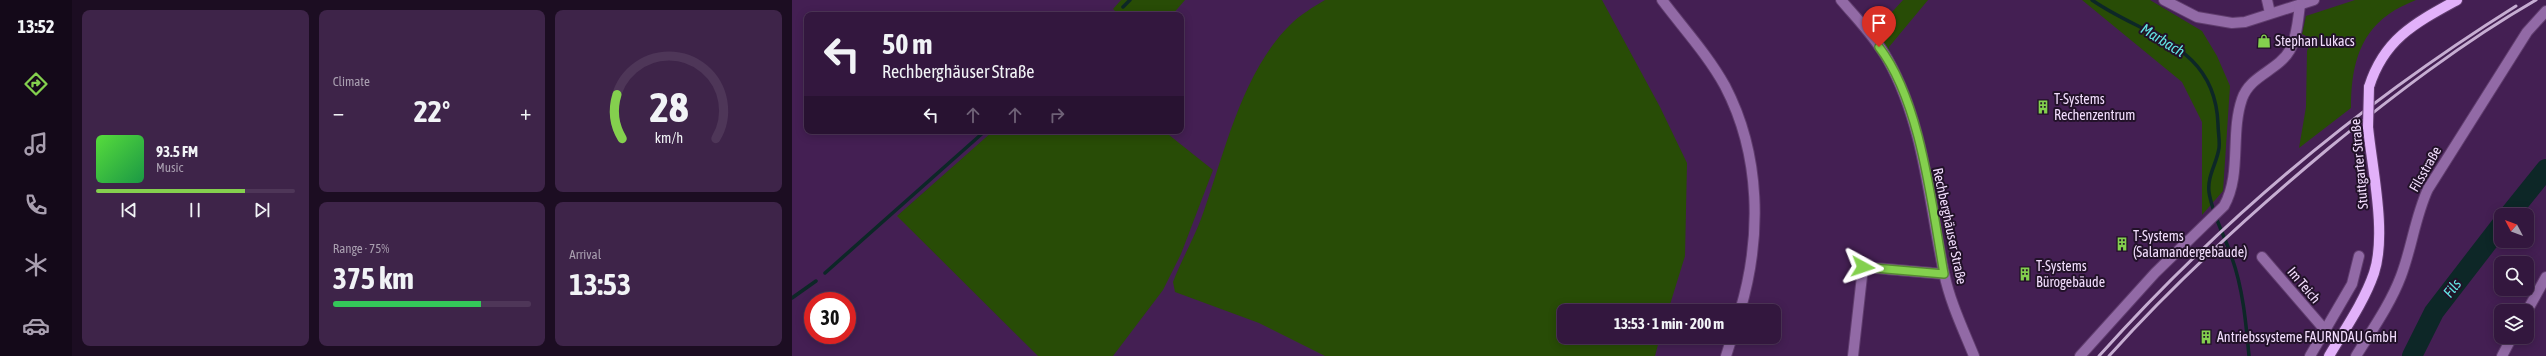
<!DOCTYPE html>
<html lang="en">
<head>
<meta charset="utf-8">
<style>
	:root { --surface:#33173e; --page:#3e2449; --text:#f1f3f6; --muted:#a99fb0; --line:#4e3658; --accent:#84d04e }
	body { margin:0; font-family:"Asap Condensed",sans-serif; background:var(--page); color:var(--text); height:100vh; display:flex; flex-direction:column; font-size:15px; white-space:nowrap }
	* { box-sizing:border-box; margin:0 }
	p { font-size:13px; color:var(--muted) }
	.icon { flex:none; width:22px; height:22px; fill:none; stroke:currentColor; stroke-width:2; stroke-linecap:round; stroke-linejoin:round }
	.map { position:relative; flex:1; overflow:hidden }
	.side { display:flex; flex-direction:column; gap:10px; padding:10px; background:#1c0d22; width:720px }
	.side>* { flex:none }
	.hud { position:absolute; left:12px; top:12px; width:380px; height:122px; border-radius:8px; box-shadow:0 2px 10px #0003,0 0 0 1px var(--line); background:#33173e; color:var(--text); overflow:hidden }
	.needle { width:26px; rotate:311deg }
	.controls { position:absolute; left:1702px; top:208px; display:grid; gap:8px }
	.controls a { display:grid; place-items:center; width:40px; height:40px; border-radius:8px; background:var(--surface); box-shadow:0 2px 10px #0003,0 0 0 1px var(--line); font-size:20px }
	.speed { position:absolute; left:12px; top:292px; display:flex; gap:8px; font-size:20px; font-weight:700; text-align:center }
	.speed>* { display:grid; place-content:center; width:52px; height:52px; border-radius:50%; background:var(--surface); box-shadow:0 2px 10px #0003,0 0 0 1px var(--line); line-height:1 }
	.speed .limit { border:6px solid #d22; background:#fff; color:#111 }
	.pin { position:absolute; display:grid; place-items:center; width:34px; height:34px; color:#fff; margin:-41px -17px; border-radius:50% 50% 50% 0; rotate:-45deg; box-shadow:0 0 4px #0007 }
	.pin .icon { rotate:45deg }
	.me { position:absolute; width:44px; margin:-22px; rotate:95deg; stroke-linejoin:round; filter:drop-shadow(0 0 3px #0008) }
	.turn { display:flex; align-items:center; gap:14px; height:84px; padding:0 12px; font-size:18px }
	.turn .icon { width:52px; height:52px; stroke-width:2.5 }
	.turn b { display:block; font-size:28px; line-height:34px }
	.lanes { display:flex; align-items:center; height:38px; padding:0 12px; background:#0003; justify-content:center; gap:20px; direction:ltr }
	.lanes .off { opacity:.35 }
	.big { font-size:30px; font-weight:700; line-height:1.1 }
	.side .card { flex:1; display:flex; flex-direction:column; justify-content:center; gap:6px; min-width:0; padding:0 14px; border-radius:8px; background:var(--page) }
	.side .dial { align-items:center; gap:0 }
	.dial svg { height:104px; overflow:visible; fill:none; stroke:var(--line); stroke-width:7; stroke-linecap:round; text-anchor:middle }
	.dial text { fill:var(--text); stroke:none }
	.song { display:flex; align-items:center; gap:12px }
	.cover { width:48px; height:48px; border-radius:6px; background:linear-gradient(135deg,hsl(110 70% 55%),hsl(140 70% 35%)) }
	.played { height:4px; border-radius:2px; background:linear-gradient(90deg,var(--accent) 75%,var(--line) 75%) }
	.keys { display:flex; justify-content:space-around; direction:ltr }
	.heat { display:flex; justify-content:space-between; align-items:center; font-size:22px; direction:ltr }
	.charge { height:6px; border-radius:3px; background:linear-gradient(90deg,#34c759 75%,var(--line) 0) }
	.side .tiles { flex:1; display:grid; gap:10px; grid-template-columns:repeat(3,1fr) }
	.card:first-child { grid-row:span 2 }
	.trip { position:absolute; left:765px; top:304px; width:224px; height:40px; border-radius:8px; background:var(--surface); box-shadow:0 2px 10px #0003,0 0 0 1px var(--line); font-weight:700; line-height:40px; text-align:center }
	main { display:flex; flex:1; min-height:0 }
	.tab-bar { display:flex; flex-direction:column; width:72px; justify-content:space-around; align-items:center; background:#140919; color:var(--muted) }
	.tab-bar .icon { width:28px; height:28px }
	.tab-bar .selected { color:var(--accent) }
	.tab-bar b { font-size:18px; color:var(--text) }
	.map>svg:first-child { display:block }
	.green { fill:#284c06 }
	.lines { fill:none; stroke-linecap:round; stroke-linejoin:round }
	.stream { stroke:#0d2727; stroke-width:3.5 }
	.river { stroke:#0d2727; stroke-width:20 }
	.minor-casing { stroke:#603d6e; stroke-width:12 }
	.major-casing { stroke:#603d6e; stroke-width:12 }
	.minor { stroke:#926aa6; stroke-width:10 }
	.major { stroke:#e2b1fa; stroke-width:10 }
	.rail { stroke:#c6add2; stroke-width:3 }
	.major-bridge-casing { stroke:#603d6e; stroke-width:12; stroke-linecap:butt }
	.major-bridge { stroke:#e2b1fa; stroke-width:10 }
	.route-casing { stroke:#568733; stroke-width:10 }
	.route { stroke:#84d04e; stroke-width:7 }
	.labels { text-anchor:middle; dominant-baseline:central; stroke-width:4; stroke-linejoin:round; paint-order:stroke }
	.poi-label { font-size:14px; fill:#f2ddfd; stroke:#221229; text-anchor:start }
	.street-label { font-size:14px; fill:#f2ddfd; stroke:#221229 }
	.water-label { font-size:15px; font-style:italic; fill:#63e5e4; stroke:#221229 }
</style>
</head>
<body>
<main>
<nav class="tab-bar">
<b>13:52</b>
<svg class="icon selected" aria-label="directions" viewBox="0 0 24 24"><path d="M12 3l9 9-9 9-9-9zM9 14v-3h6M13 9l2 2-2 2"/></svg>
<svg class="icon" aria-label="music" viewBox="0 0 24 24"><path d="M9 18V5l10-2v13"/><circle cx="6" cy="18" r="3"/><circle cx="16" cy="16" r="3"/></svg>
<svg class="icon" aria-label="phone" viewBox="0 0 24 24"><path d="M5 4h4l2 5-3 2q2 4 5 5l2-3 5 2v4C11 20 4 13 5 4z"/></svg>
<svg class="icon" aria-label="climate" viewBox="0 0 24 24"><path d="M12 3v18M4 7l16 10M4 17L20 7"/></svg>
<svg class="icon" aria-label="car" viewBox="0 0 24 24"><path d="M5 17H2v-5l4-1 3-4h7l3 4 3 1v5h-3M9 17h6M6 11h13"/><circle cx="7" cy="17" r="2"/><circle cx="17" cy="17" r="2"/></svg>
</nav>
<section class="side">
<div class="tiles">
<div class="card">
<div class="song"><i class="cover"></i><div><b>93.5 FM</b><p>Music</p></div></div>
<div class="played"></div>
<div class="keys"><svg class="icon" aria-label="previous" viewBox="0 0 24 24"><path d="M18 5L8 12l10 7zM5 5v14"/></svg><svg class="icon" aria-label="pause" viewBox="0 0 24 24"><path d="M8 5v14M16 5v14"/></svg><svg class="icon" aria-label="next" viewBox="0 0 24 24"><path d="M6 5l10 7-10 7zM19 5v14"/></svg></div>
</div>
<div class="card"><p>Climate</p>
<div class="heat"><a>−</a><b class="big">22°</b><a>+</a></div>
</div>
<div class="card dial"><svg viewBox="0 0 100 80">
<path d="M14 69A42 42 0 1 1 86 69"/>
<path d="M14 69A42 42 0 0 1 10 35" stroke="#84d04e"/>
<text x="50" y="56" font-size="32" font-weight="700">28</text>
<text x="50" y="72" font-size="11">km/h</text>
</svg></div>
<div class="card"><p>Range · 75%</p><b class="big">375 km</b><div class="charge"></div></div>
<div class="card"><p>Arrival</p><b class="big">13:53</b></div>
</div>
</section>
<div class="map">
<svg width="1754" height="356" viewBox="0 0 1754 356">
	<rect width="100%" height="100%" fill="#441f53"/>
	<!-- green -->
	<g class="green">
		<path d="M329,0H393L380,15H327L321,9Z"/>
		<path d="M533,0H810L868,107L895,163L893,256L876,311H772V337H868L863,356H533L467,323L383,292L381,282C389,261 401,240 409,219C432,156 449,73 498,25C508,15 521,7 533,0Z"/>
		<path d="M1111,0H1136L1097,47L1101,70L1078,36Z"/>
		<path d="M1290,0H1358L1410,31L1425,56L1438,86L1431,191L1410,215V122L1390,82Z"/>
		<path d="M1563,0H1624C1615,4 1605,8 1597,14C1565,36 1559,72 1559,108L1507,148L1514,107L1515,51L1520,39L1510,34L1514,16Z"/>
		<path d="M201,131H372L421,170L389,254L371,290L321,356H246L105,216Z"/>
	</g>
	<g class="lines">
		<!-- stream -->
		<g class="stream">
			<path d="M1300,0C1353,37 1423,44 1426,124C1426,132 1428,140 1427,148C1425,163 1415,176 1417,192C1420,214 1433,236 1440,258C1451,289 1454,323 1457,356"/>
			<path d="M331,7L338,0"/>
			<path d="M33,273L193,131"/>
			<path d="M0,298L24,281"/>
		</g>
		<!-- river -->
		<g class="river">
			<path d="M1717,215L1754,169"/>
			<path d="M1620,356L1642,312L1709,225"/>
		</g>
		<!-- minor casing -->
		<g class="minor-casing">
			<g id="minor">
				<path d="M870,0C891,28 916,55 933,86C969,155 970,237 948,311"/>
				<path d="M1049,0C1065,19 1084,38 1096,60C1132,124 1137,203 1152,273C1158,302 1171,329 1182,356"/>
				<path d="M1372,0L1405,17L1440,23L1453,22L1522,0"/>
				<path d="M1475,0L1478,13"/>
				<path d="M1470,257L1533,330"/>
				<path d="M1735,311L1754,277"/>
				<path d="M934,356L940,337"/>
				<path d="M1061,356L1071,267L1152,274"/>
				<path d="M1288,356L1363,273L1432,206C1450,174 1438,134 1450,99C1458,75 1486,71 1498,50C1505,37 1506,19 1508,5"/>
				<path d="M1518,356L1560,284L1567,256"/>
				<path d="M1564,356C1580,330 1598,305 1609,276C1620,247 1623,217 1636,189L1735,32L1754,11"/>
				<path d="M1710,356L1720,337"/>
			</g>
		</g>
		<!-- major casing -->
		<g class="major-casing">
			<g id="major">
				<path d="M1577,87C1592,39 1623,23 1665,0"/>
				<path d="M1537,356C1553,329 1572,302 1582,273C1595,234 1580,168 1576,127"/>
			</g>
		</g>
		<!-- minor -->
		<use href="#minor" class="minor"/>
		<!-- major -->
		<use href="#major" class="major"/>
		<!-- rail -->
		<g class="rail">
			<path d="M1307,356C1429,220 1569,103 1724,6"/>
			<path d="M1317,356C1385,280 1459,213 1537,148C1602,95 1671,42 1744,0"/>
		</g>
		<!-- major-bridge casing -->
		<g class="major-bridge-casing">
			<path id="major-bridge" d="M1576,127L1577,87"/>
		</g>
		<!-- major-bridge -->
		<use href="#major-bridge" class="major-bridge"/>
	</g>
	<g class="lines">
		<!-- route casing -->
		<g class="route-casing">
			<path id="route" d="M1071,267L1152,274C1140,207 1129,101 1087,47"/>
		</g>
		<!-- route -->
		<use href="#route" class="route"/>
	</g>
	<!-- icons -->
	<defs>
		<g id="shop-bare" transform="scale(1.08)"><path d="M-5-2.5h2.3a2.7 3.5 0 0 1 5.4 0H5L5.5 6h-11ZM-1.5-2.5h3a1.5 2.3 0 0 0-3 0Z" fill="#84d04e" stroke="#221229" stroke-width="2.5" paint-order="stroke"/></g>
		<g id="building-bare" transform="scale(1.08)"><path d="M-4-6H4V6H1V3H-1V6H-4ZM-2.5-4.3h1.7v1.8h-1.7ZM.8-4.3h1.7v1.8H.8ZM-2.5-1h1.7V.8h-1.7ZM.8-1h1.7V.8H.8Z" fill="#84d04e" stroke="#221229" stroke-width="2.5" paint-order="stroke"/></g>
	</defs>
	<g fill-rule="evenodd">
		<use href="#shop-bare" x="1472" y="41"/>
		<use href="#building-bare" x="1251" y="107"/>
		<use href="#building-bare" x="1330" y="244"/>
		<use href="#building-bare" x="1233" y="274"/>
		<use href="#building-bare" x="1414" y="337"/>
	</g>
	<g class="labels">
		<!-- poi labels -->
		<g class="poi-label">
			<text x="1483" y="41">Stephan Lukacs</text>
			<text x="1262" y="99">T-Systems<tspan x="1262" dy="16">Rechenzentrum</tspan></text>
			<text x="1341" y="236">T-Systems<tspan x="1341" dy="16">(Salamandergebäude)</tspan></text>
			<text x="1244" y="266">T-Systems<tspan x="1244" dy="16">Bürogebäude</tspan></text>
			<text x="1425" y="337">Antriebssysteme FAURNDAU GmbH</text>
		</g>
		<!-- street labels -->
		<g class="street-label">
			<text transform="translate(1567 164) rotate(-95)">Stuttgarter Straße</text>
			<text transform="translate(1633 169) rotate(-60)">Filsstraße</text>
			<text transform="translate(1158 226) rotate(78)">Rechberghäuser Straße</text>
			<text transform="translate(1512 285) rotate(50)">Im Teich</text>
		</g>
		<!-- water labels -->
		<g class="water-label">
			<text transform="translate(1371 40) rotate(32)">Marbach</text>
			<text transform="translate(1660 288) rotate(-52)">Fils</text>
		</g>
	</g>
</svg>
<div class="controls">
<a><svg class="needle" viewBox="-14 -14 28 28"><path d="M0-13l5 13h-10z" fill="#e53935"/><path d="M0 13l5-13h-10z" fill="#a99fb0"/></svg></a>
<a><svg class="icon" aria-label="search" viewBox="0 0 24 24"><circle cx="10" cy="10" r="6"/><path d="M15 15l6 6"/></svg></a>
<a><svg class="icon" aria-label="layers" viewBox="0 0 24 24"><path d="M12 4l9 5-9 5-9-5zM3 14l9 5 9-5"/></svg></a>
</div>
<div class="speed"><div class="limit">30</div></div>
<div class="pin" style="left:1087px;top:47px;background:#d93025"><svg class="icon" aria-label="arrive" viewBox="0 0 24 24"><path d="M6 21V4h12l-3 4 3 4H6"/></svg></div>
<svg class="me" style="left:1071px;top:267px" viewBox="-20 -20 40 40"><path d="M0-17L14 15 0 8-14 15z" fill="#84d04e" stroke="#fff" stroke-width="4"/></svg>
<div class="trip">13:53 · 1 min · 200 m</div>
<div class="hud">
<div class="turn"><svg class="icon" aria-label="left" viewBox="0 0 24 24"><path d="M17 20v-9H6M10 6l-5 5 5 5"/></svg><div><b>50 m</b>Rechberghäuser Straße</div></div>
<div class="lanes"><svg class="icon" aria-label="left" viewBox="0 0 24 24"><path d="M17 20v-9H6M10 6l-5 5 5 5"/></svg><svg class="icon off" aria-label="ahead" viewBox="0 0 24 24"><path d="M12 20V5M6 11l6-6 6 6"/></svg><svg class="icon off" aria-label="ahead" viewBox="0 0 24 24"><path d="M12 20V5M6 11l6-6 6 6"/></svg><svg class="icon off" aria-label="right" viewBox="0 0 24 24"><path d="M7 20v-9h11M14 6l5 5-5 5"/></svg></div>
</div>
</div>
</main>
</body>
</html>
